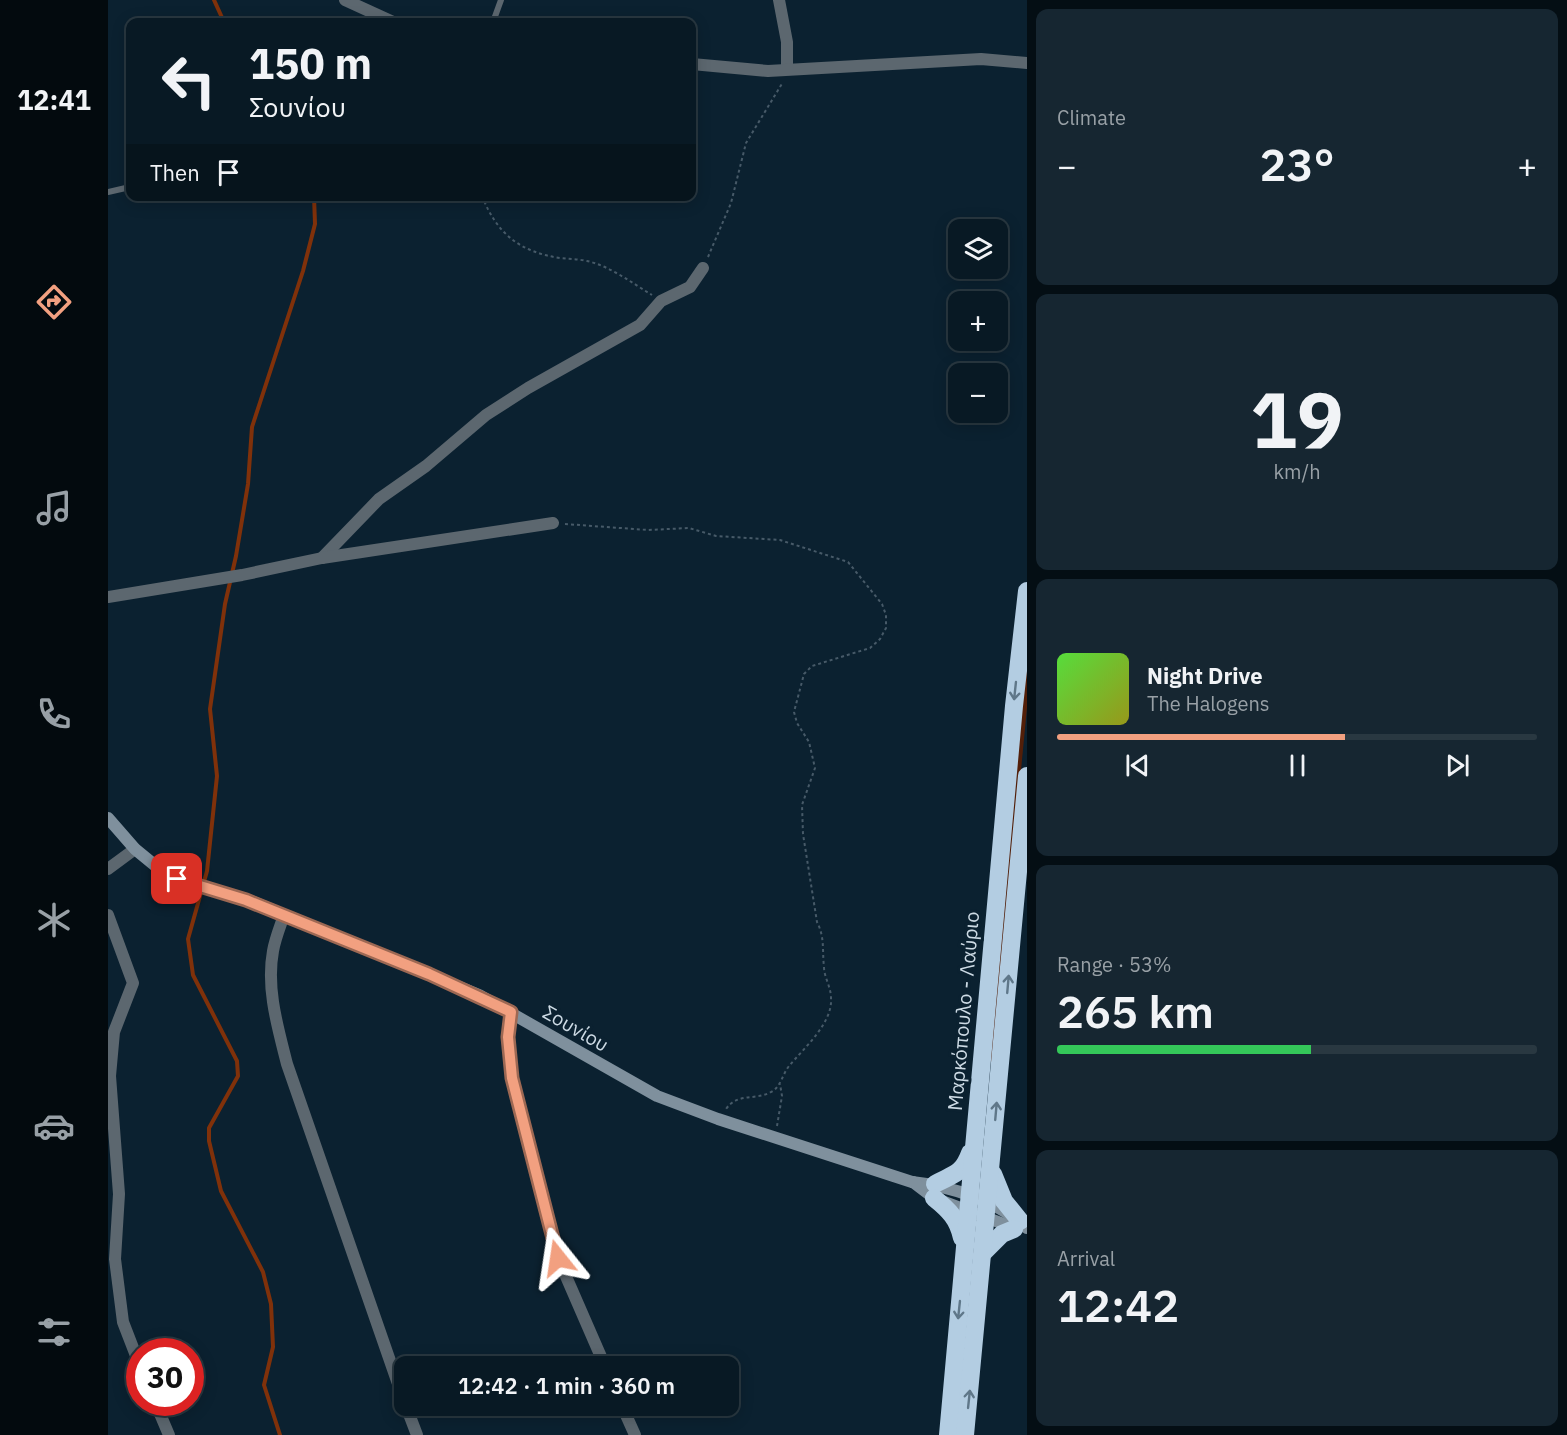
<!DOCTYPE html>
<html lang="en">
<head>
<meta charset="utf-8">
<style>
	:root { --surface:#081924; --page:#162631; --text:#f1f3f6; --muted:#98a0a6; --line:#293841; --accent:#f2a080 }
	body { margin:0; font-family:"IBM Plex Sans",sans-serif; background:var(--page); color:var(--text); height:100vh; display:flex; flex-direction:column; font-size:22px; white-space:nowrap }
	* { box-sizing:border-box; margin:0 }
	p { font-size:20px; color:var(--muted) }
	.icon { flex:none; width:33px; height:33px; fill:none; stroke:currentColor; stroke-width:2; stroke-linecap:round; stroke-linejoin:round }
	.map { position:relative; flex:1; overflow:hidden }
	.drawer { display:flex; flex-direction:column; gap:9px; padding:9px; background:#040e14; width:540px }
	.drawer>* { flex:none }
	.top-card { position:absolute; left:18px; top:18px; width:570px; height:183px; border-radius:12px; box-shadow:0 3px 15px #0003,0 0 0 2px var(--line); background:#081924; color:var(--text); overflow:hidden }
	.tools { position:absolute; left:840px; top:219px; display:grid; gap:12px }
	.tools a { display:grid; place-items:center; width:60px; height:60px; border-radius:12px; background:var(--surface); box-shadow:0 3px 15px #0003,0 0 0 2px var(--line); font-size:30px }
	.speed { position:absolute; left:18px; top:1338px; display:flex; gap:12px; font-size:30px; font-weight:700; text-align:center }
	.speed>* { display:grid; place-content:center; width:78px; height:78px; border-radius:50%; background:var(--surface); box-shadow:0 3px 15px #0003,0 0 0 2px var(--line); line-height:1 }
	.speed .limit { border:9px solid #d22; background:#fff; color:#111 }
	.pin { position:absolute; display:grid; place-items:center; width:51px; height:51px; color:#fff; margin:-26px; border-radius:12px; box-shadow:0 3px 9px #0006 }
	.me { position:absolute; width:66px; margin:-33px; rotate:345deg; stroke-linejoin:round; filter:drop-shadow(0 0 4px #0008) }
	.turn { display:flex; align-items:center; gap:21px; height:126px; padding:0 24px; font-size:27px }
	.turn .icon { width:78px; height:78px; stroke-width:2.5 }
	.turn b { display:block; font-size:42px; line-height:51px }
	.then { display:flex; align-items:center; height:57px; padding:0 24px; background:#0003; gap:12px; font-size:22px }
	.big { font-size:45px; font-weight:600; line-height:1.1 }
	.drawer .widget { flex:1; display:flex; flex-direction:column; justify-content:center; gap:9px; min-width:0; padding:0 21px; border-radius:12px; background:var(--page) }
	.drawer .dial { align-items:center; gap:0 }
	.dial b { font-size:78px; line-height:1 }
	.song { display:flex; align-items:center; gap:18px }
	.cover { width:72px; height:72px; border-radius:9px; background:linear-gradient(135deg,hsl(110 70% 55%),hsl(60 70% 35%)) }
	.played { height:6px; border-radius:3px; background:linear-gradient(90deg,var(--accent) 60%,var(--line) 60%) }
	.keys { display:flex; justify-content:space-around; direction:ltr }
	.heat { display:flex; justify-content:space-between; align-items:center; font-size:33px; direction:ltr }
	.charge { height:9px; border-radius:4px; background:linear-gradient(90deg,#34c759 53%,var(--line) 0) }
	.trip { position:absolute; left:286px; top:1356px; width:345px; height:60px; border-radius:12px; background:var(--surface); box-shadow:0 3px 15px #0003,0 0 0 2px var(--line); font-weight:600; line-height:60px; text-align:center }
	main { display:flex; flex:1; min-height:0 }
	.menu { display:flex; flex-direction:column; width:108px; justify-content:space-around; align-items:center; background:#030a0e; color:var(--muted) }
	.menu .icon { width:42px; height:42px }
	.menu .on { color:var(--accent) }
	.menu b { font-size:27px; color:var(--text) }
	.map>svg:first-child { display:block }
	.green { fill:#521f09 }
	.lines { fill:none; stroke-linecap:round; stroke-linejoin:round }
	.stream { stroke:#80310a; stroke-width:4 }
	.path { stroke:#475a68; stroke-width:2; stroke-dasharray:3 3; stroke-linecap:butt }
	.lane { stroke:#5c676f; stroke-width:6 }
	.street { stroke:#5c676f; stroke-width:12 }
	.secondary { stroke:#7f909d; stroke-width:12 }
	.highway { stroke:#b3cde2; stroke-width:18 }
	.oneway { stroke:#5f7789 }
	.route-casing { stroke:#9d6853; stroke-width:15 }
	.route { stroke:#f2a080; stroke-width:10 }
	.labels { text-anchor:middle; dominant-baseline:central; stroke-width:6; stroke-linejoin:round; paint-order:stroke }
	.street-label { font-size:20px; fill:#cddae4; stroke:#0b2130 }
</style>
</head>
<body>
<main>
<nav class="menu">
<b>12:41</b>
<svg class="icon on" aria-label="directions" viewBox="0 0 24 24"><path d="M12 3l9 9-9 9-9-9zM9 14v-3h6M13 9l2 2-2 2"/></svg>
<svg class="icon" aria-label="music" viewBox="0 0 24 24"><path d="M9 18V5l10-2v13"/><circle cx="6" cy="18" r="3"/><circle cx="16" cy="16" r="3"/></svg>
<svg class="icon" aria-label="phone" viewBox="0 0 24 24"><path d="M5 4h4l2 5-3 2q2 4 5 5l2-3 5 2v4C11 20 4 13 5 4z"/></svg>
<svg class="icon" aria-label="climate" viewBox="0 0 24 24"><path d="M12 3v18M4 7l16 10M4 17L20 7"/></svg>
<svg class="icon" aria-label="car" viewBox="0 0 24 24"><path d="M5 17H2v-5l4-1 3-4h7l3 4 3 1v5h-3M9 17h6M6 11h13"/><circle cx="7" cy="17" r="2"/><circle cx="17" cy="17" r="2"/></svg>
<svg class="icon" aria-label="filters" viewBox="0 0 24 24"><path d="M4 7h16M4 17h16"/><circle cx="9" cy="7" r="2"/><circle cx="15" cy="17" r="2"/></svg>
</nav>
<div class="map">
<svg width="919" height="1435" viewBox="0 0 919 1435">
	<rect width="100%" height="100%" fill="#0b2130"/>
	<!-- green -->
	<path class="green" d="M919,658V708L884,1071L881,1048Z"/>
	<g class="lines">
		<!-- stream -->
		<g class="stream">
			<path d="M106,0L116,22"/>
			<path d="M172,1435L156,1385L165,1347L163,1304L155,1272L113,1191L101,1141V1128L130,1076L129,1061L85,975L80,939L99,871L109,776L102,709L117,604L128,556L140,484L144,427L195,271L207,224L206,196"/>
		</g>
		<!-- path -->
		<g class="path">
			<path d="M374,196C389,234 412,252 452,258C461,259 470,259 479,261C502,266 524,283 544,295"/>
			<path d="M600,257L623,203L638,143L675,82"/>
			<path d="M457,524L540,530L581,528L608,536L672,540L740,562L774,604L778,615V628L772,639L762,648L704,666L696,674L686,712L689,723L701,742L707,768L694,805L695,834L709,922C717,938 714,949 716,967C716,977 723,987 723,998C725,1023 696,1048 681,1066C674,1075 673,1087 663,1092C647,1101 630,1092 618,1109"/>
			<path d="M669,1126L674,1096L672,1084"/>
		</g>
		<!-- lane -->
		<g class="lane">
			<path d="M385,22L393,0"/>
			<path d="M0,192L22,187"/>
		</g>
		<!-- street -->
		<g class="street">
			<path d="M237,0L285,22"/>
			<path d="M671,0L679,42V68"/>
			<path d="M584,64L660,71L873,59L919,63"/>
			<path d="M214,558L271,499L318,466L378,415L420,388L532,325L553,301L582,287L595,268"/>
			<path d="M0,597L134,575L214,558L445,523"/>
			<path d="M0,869L27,849"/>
			<path d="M0,915L25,983L6,1032L2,1076L11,1194L7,1259L15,1322L32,1366"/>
			<path d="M176,915C172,927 167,939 165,951C158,989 170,1028 179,1064L297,1404"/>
			<path d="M403,1012L400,1037L404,1078L450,1258L497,1366"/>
			<path d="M47,1402L61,1435"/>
			<path d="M298,1406L309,1435"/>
			<path d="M514,1406L527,1435"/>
		</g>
		<!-- secondary -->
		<g class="secondary">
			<path d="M0,818L27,849L55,872L83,884L138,899L371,995L549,1096L610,1119L804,1182C842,1186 890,1201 919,1228"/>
			<path d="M805,1182L826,1198L909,1229"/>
		</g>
		<!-- highway -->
		<g class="highway">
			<path d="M885,1174L896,1201L912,1221"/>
			<path d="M827,1184C845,1174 854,1175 862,1153"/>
			<path d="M826,1198C841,1210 850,1219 854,1238"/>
			<path d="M876,1252L894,1234L906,1229"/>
			<path d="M840,1435L906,706L919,591"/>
			<path d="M857,1435L919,776"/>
		</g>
	</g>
	<!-- one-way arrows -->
	<defs><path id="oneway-shaft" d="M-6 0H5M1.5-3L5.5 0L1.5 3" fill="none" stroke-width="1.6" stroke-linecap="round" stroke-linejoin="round" transform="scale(1.5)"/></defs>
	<g class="oneway">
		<use href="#oneway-shaft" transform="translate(907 691) rotate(96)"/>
		<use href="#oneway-shaft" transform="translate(900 984) rotate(-85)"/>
		<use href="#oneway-shaft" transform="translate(888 1111) rotate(-85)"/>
		<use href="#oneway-shaft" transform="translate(851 1310) rotate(96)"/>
		<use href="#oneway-shaft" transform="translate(861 1399) rotate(-84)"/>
	</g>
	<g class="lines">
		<!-- route casing -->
		<g class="route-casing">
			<path id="route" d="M69,879L138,900L321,974L403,1012L400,1037L404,1078L450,1258"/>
		</g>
		<!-- route -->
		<use href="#route" class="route"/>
	</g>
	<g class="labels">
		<!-- street labels -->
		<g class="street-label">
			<text transform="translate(855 1011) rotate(-85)">Μαρκόπουλο - Λαύριο</text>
			<text transform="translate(468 1028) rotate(30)">Σουνίου</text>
		</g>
	</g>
</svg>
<div class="tools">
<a><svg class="icon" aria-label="layers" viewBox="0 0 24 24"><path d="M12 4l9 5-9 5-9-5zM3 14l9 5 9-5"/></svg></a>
<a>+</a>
<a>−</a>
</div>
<div class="speed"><div class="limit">30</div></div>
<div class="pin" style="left:69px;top:879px;background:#d93025"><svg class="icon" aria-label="arrive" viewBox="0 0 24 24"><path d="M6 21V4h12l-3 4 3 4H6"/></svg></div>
<svg class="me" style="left:450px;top:1258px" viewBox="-20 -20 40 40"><path d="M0-17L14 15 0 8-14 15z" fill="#f2a080" stroke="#fff" stroke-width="4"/></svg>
<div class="trip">12:42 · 1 min · 360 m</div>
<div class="top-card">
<div class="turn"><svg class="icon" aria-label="left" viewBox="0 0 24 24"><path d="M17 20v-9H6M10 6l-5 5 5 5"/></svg><div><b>150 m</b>Σουνίου</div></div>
<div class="then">Then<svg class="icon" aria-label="arrive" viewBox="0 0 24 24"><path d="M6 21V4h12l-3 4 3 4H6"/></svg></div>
</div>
</div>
<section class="drawer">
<div class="widget"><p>Climate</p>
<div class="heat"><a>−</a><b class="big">23°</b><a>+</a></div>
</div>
<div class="widget dial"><b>19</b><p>km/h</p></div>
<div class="widget">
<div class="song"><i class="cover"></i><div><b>Night Drive</b><p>The Halogens</p></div></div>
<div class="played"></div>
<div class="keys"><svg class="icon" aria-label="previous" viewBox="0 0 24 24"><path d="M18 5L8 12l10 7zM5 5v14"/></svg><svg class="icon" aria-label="pause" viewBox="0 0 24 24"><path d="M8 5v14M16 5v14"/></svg><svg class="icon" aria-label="next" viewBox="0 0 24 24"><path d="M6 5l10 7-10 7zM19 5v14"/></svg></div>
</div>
<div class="widget"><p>Range · 53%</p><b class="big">265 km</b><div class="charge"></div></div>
<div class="widget"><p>Arrival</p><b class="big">12:42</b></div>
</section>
</main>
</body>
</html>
